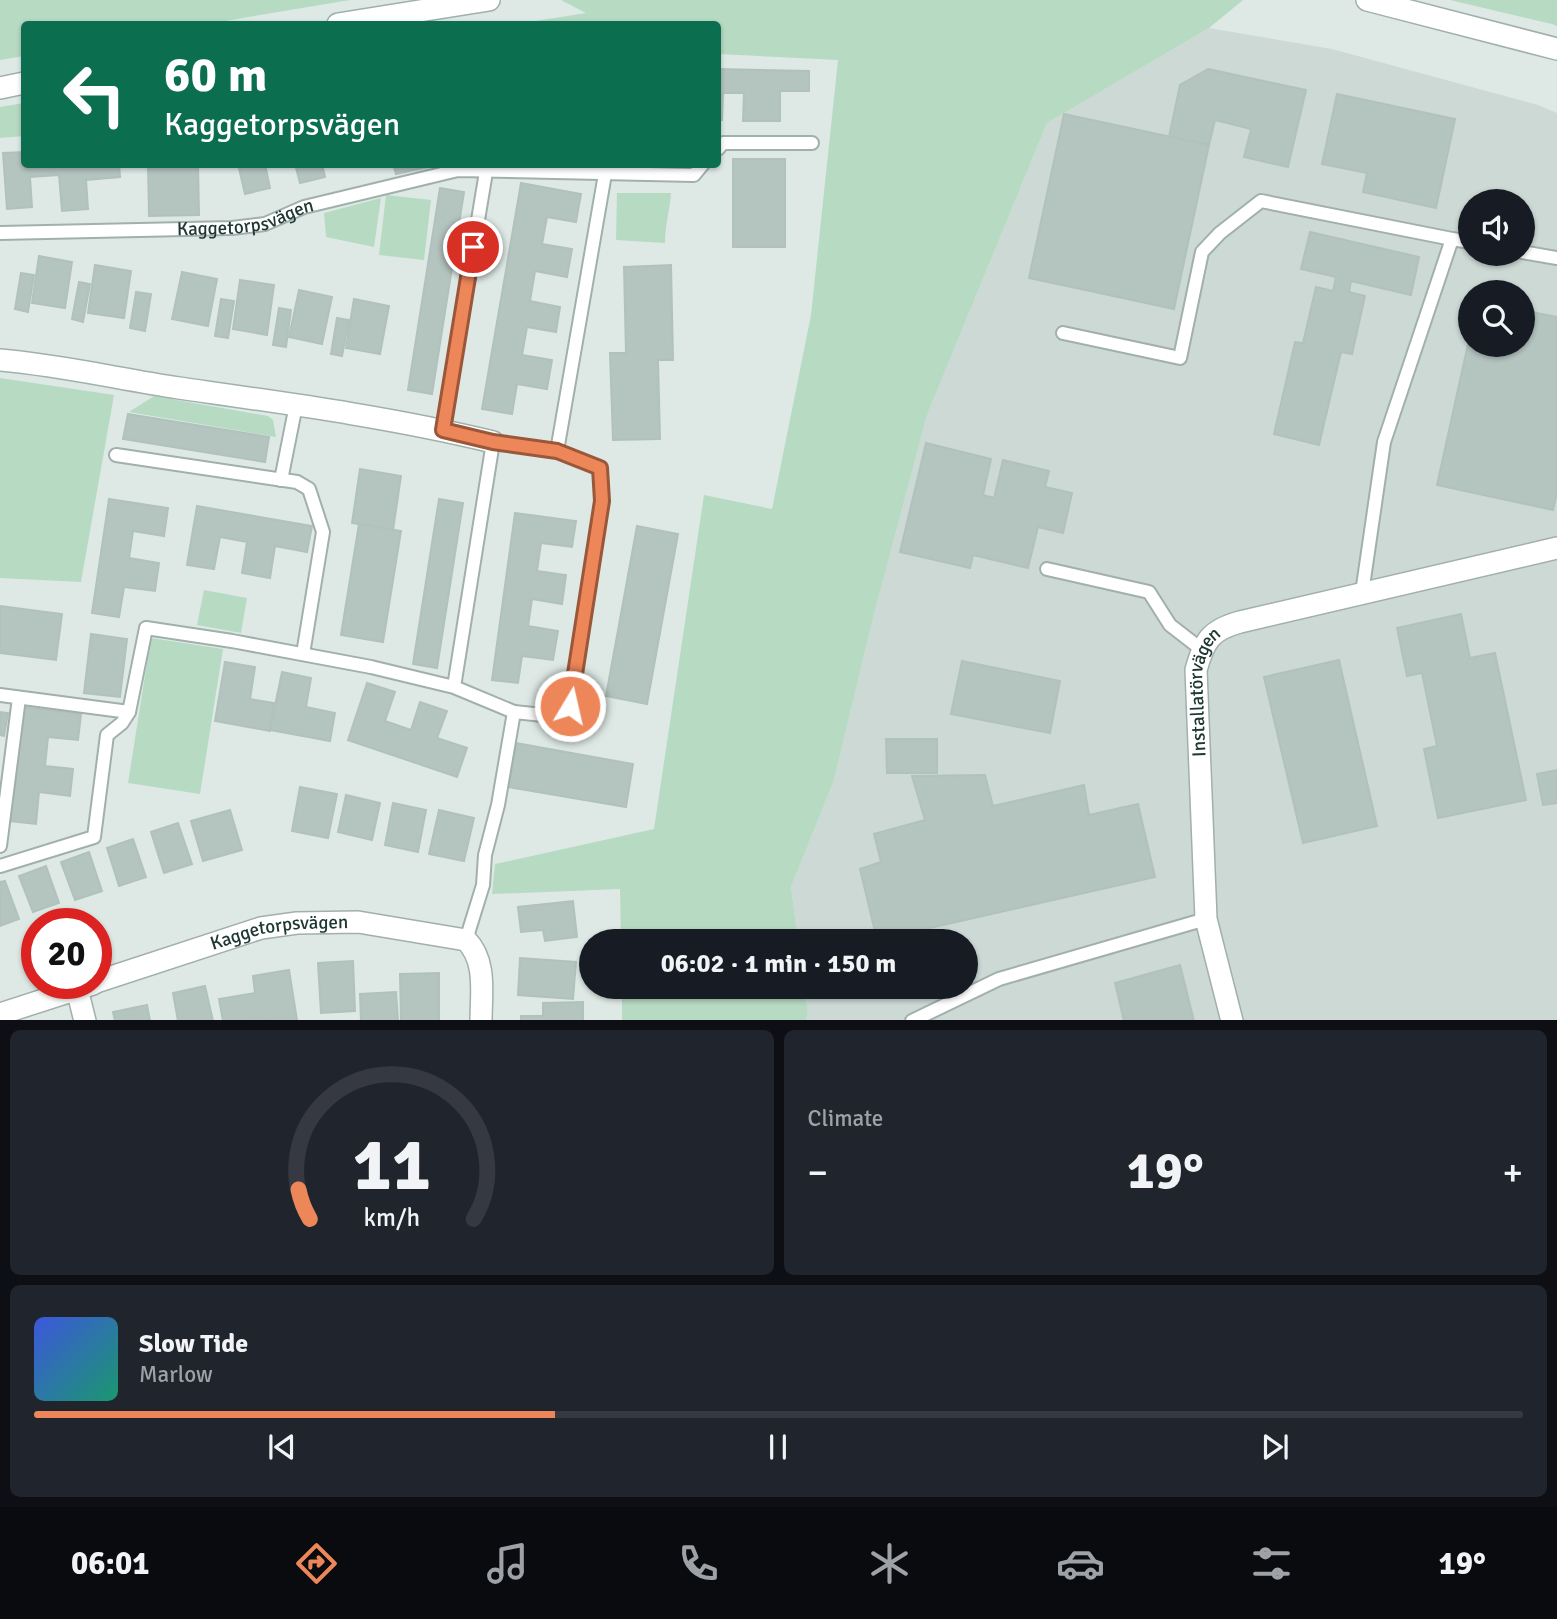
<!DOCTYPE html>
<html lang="en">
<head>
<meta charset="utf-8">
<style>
	:root { --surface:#171b24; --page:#20242c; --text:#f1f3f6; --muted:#9ea1a6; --line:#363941; --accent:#ed8658 }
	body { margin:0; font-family:Signika,sans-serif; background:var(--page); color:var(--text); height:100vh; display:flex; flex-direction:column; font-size:26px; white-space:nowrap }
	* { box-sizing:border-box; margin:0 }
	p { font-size:23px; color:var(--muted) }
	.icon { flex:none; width:38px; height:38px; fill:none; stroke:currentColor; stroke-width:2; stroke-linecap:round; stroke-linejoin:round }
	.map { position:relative; height:1020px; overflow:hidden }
	.drawer { display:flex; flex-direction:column; gap:10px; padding:10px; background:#0d0f14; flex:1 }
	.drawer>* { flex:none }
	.hud { position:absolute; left:21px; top:21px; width:700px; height:147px; border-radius:7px; box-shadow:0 2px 5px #0004; background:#0b6e4f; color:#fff; overflow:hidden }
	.fabs { position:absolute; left:1458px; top:189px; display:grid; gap:14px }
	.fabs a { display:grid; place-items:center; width:77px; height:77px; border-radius:50%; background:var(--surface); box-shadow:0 2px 5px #0004; font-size:35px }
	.speed { position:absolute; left:21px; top:908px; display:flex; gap:14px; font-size:35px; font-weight:700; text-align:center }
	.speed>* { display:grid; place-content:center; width:91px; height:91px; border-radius:50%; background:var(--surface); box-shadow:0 2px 5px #0004; line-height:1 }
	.speed .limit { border:10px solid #d22; background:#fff; color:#111 }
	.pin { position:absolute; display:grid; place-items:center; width:60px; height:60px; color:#fff; margin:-30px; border:4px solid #fff; border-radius:50%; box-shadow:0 2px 7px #0007 }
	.me { position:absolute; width:77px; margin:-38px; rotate:9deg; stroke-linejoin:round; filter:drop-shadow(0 0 5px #0008) }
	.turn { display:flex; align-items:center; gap:24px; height:147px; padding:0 28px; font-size:32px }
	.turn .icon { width:91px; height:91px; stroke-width:2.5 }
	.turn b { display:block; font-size:49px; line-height:60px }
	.big { font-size:52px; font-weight:700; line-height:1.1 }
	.drawer .widget { flex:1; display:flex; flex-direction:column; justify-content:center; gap:10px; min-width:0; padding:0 24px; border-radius:10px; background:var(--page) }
	.drawer .dial { align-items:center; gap:0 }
	.dial svg { height:182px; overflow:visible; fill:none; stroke:var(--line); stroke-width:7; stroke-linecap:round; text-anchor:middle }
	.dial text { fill:var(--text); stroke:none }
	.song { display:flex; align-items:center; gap:21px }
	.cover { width:84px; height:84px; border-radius:10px; background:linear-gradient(135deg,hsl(230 70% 55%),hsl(160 70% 35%)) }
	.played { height:7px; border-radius:4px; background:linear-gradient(90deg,var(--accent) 35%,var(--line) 35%) }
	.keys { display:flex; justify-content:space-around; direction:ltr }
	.heat { display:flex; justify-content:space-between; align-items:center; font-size:38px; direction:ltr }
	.drawer .tiles { flex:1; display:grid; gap:10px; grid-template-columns:1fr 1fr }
	.widget:last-child { grid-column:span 2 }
	.trip { position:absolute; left:579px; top:929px; width:399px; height:70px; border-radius:35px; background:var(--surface); box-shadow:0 2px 5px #0004; font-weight:700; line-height:70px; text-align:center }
	.dock { display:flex; height:112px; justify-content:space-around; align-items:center; background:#090b0e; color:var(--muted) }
	.dock .icon { width:49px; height:49px }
	.dock .selected { color:var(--accent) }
	.dock b { font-size:32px; color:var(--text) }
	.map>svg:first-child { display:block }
	.built { fill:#ccd9d4; fill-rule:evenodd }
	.green { fill:#b7dac3 }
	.building { fill:#b4c4be; stroke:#b1c2bc; stroke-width:2 }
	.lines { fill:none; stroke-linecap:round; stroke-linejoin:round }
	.service-casing { stroke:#a1b0ac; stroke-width:16 }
	.minor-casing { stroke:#a1b0ac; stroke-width:24 }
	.service { stroke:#fff; stroke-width:12 }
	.minor { stroke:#fff; stroke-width:21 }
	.route-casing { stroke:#9a5739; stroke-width:18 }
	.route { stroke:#ed8658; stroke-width:12 }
	.labels { text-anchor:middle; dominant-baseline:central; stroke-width:5; stroke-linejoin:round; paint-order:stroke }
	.street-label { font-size:19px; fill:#203833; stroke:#eef6f3 }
</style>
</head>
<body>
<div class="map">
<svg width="1557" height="1021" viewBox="0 0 1557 1021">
	<rect width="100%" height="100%" fill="#dee9e5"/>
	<!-- built -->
	<path class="built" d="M1209,28L1332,49L1538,105L1557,113V1020H806L808,1011L804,987H966V942L798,941L791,887L834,780L873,618L927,415L1047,123ZM1470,201H1522V254H1470ZM1470,292H1522V345H1470Z"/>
	<!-- green -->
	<g class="green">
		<path d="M0,0H350L207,24H24V56L0,60Z"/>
		<path d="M561,0H1243L1209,28L1047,123L927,415L873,618L834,780L791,887L798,941H621L620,889L492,894L495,864L654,829L704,495L772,509L811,315L838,60L718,54V24H517L586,13Z"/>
		<path d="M1450,0H1557V26L1552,24Z"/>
		<path d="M24,103V136L0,138V107Z"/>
		<path d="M617,193H671C670,210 665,225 665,243L616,240Z"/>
		<path d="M386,195L431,200L424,260L379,255Z"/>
		<path d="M381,198L374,247L326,237L324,213Z"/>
		<path d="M0,378L114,395L81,582L0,578Z"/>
		<path d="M154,396L268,416L273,420L276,437L129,412Z"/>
		<path d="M204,590L247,598L241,633L197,625Z"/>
		<path d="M151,638L223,649L200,794L128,783Z"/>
		<path d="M622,987H804L808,1011L806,1020H622Z"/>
	</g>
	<!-- building -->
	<g class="building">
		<path d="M718,69L809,71V91H780V121H743L744,93H723L722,120H718Z"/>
		<path d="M1208,69L1306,90L1288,167L1244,157L1251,129L1215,120L1209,145L1169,137L1180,85Z"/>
		<path d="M1337,94L1455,119L1436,208L1363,192L1367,173L1322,164Z"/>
		<path d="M1064,114L1209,145L1174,309L1029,278Z"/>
		<path d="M24,152V164H119L120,177L86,180L88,209L62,211L59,175L30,177L32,207L7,209L3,153Z"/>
		<rect x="733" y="159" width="52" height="88"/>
		<path d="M148,164H198L199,215L149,216Z"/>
		<path d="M238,164H265L270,188L245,194Z"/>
		<path d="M295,164H322L325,177L300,183Z"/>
		<path d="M393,164H431L432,166L396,174Z"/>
		<path d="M521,183L581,194L576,222L547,217L542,244L572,249L567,277L535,271L530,301L560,307L556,332L527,327L522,355L552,360L547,389L517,384L512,414L482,409Z"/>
		<path d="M440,188L464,192L432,394L408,390Z"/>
		<path d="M1310,232L1419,257L1411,295L1351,281L1349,292L1365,296L1352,354L1341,352L1319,445L1274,434L1295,342L1303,343L1316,287L1333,291L1336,277L1301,269Z"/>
		<path d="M39,256L72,262L65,308L32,303Z"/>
		<path d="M95,265L131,271L124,318L88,313Z"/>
		<path d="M671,265L673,360H658L660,439L613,440L610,353H626L624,267Z"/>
		<path d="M182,272L217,279L208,326L172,319Z"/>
		<path d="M21,273L34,275L28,312L15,309Z"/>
		<path d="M240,280L274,285L267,335L233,329Z"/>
		<path d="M79,282L90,284L83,322L72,319Z"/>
		<path d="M299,290L332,297L322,344L289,337Z"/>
		<path d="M136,292L151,294L145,331L130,328Z"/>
		<path d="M221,299L234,301L228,338L215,336Z"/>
		<path d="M354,299L389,306L380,354L346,348Z"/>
		<path d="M279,308L291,310L286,347L273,345Z"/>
		<path d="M1522,310L1557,317V493L1553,510L1437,485L1470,335V345H1522Z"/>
		<path d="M337,318L349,320L342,356L331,354Z"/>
		<path d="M128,414L269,437L265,462L123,439Z"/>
		<path d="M926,443L991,459L983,495L994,498L1003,460L1049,471L1045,487L1072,493L1063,533L1038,527L1028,568L973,555L970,568L900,552Z"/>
		<path d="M360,469L401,476L393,530L352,523Z"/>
		<path d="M109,499L168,508L164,536L133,531L129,558L159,563L155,591L124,587L119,617L92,613Z"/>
		<path d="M439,499L463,503L437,668L413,664Z"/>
		<path d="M197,506L312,526L307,552L275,546L270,578L242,573L247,542L220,537L214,569L187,565Z"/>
		<path d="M515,513L576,521L572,547L541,543L537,571L566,575L562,604L532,599L528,626L558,631L553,660L522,656L518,683L492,680Z"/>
		<path d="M359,524L401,531L383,642L341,635Z"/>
		<path d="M637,526L678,534L647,704L606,696Z"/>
		<path d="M0,606L62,614L56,660L0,653Z"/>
		<path d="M1461,614L1470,658L1495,653L1526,800L1438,818L1424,749L1437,746L1422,673L1407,676L1397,628Z"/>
		<path d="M91,634L127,639L120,697L84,693Z"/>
		<path d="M1339,660L1377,826L1303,843L1264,677Z"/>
		<path d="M962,661L1060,681L1050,733L951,714Z"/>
		<path d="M225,662L255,667L250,699L274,703L270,731L215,721Z"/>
		<path d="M282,672L311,678L306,707L335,713L330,741L270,730Z"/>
		<path d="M367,683L395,692L385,721L411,730L420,702L447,711L437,738L467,748L457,777L348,740Z"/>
		<path d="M23,707L81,714L78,740L48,737L45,766L73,769L70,796L39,792L36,824L10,821Z"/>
		<path d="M0,712L8,713L4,736L0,735Z"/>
		<path d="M886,739H937V773H887Z"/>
		<path d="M516,743L633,764L626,807L508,787Z"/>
		<path d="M1557,770V803L1543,805L1537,774Z"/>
		<path d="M985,775L993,806L1084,785L1089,815L1138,804L1155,877L877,940L860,869L881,862L874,834L925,820L912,776Z"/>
		<path d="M300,787L337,794L328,838L292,831Z"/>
		<path d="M346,795L380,803L372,840L338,832Z"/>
		<path d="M393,803L426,810L418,852L385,845Z"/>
		<path d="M230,810L242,850L203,861L191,821Z"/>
		<path d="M439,810L474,818L464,861L429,854Z"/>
		<path d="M178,823L192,864L164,873L151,832Z"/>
		<path d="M133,839L146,877L119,886L107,848Z"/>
		<path d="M89,852L102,891L75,900L61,862Z"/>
		<path d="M46,866L59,903L33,912L19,876Z"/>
		<path d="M5,881L19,919L0,926V882Z"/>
		<path d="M573,901L577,937L545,941L543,930L521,932L518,907Z"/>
		<path d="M520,958L576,962L573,999L518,995Z"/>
		<path d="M353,961L355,1011L321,1013L318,963Z"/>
		<path d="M1180,965L1194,1021H1124L1115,983Z"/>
		<path d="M289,970L297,1020L223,1021L219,999L255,993L253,976Z"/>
		<path d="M439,973V1021H401L400,974Z"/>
		<path d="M205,986L213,1021H178L173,993Z"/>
		<path d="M396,992L398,1021H361L360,994Z"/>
		<path d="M583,1002V1021H521V1016H543V1003Z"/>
		<path d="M147,1005L150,1021H115L113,1012Z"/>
	</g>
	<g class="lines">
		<!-- service casing -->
		<g class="service-casing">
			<g id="service">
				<path d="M718,149L723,143H812"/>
				<path id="s1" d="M0,233L232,228L265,224L304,207L458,170L694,175L703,164"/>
				<path d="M1452,239L1470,242"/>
				<path d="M1522,252L1557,258"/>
				<path d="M1063,333L1180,358L1202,252L1220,233L1261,201L1452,239L1384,442L1362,593"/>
				<path d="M443,430L486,172"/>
				<path d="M557,451L605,174"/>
				<path d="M116,455L297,482L309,489L323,532L303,654"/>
				<path d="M281,480L296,405"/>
				<path d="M1047,569L1149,592L1170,625L1201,649"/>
				<path d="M0,695L129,712L146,628L232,641L371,667L454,687L514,712L553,716L570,706L602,501L600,468L557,451L493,442L454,687"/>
				<path d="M0,846L19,698"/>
				<path d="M0,866L94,837L107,735L122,723L129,712"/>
				<path d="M466,940L483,885L485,855L498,805L514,712"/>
				<path d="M912,1021L999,979L1206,919"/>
			</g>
		</g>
		<!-- minor casing -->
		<g class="minor-casing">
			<g id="minor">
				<path d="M1367,0L1557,49"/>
				<path d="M338,24L489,0"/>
				<path d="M0,88L24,83"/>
				<path d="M0,360C60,365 119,379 179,388C284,403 390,417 493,442"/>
				<path id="s2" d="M96,982L261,928L297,923L358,922L466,940C487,961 481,993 481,1021"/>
				<path d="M77,989L85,1021"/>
				<path d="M0,1014L93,984"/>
				<path id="s3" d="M1232,1021L1206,919L1196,670C1204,641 1210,630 1240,622L1557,548"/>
			</g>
		</g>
		<!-- service -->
		<use href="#service" class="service"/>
		<!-- minor -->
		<use href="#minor" class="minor"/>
	</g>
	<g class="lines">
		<!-- route casing -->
		<g class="route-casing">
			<path id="route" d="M473,247L443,430L493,442L557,451L600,468L602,501L570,706"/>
		</g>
		<!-- route -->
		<use href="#route" class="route"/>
	</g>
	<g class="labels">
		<!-- street labels -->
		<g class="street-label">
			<text stroke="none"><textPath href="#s1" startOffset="247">Kaggetorpsvägen</textPath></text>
			<text stroke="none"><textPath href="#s3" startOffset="334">Installatörvägen</textPath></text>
			<text stroke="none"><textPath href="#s2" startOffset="191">Kaggetorpsvägen</textPath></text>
		</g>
	</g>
</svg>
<div class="fabs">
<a><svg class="icon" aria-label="sound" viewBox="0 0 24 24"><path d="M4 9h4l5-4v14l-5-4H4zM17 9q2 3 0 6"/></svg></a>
<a><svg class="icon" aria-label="search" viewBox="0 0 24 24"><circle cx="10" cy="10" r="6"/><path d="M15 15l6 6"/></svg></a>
</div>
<div class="speed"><div class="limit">20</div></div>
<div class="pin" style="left:473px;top:247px;background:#d93025"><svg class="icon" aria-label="arrive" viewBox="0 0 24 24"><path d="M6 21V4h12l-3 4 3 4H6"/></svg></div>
<svg class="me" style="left:570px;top:706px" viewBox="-20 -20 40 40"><circle r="17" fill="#ed8658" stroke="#fff" stroke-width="3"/><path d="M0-11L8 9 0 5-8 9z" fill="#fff"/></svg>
<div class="trip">06:02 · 1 min · 150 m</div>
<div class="hud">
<div class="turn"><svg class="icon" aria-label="left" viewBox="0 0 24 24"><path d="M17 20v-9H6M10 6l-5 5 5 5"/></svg><div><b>60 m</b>Kaggetorpsvägen</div></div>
</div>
</div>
<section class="drawer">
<div class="tiles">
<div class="widget dial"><svg viewBox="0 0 100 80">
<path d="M14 69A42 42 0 1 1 86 69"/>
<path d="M14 69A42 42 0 0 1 9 56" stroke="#ed8658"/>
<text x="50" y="56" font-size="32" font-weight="700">11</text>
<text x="50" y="72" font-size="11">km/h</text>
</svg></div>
<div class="widget"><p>Climate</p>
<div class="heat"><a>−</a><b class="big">19°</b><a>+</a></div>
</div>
<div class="widget">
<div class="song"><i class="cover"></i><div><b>Slow Tide</b><p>Marlow</p></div></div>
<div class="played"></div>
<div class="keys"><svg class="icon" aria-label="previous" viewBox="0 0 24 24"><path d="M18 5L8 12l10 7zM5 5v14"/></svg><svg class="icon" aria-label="pause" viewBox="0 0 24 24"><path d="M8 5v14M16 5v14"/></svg><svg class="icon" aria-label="next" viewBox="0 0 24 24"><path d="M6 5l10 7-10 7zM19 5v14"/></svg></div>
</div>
</div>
</section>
<nav class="dock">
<b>06:01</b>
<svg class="icon selected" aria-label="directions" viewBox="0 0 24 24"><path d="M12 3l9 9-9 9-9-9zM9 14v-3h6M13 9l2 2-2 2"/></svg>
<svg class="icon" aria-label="music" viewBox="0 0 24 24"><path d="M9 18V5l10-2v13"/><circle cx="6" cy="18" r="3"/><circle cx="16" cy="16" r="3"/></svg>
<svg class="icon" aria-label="phone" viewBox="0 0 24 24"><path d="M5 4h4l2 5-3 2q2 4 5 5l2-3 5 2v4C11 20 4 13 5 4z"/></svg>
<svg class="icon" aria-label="climate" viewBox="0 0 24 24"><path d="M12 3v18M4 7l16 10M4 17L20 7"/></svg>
<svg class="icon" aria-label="car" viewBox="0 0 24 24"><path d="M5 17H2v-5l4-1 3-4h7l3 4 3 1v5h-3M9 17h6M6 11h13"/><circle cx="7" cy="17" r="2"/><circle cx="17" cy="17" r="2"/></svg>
<svg class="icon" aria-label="filters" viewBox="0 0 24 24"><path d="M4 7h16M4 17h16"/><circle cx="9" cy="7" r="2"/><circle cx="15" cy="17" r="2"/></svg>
<b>19°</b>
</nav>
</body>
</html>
